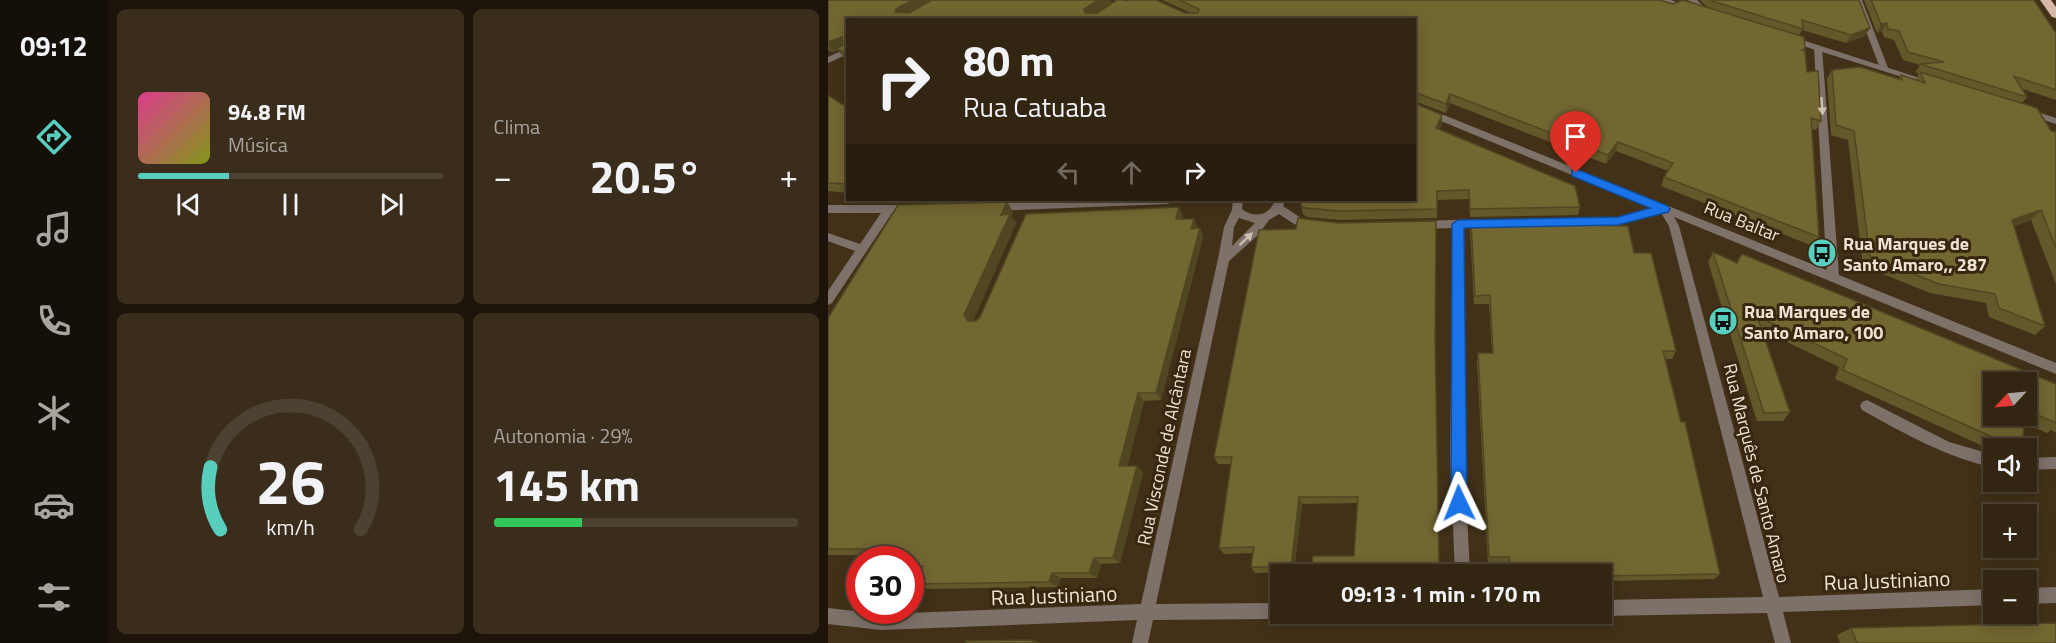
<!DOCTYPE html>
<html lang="pt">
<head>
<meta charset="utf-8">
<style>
	:root { --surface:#322512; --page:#3a2d1b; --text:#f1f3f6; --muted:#a8a59f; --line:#4d4232; --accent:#58cebf }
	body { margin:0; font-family:"Titillium Web",sans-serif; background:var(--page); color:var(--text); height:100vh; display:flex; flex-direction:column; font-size:22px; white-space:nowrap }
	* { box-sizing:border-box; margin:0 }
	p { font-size:20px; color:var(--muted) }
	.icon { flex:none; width:33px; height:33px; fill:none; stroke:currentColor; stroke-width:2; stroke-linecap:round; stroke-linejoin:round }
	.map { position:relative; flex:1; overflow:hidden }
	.sheet { display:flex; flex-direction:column; gap:9px; padding:9px; background:#1c140a; width:720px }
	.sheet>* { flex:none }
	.guide { position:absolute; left:18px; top:18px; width:570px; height:183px; border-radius:0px; box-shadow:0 3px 15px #0003,0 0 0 2px var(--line); background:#322512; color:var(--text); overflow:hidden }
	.needle { width:39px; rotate:244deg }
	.fabs { position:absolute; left:1155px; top:372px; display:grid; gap:12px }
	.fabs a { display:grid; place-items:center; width:54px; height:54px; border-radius:0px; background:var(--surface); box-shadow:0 3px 15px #0003,0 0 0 2px var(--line); font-size:30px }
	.speed { position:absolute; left:18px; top:546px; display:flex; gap:12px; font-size:30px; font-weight:700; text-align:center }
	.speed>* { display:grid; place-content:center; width:78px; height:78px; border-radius:50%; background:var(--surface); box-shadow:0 3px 15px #0003,0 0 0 2px var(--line); line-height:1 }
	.speed .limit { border:9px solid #d22; background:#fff; color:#111 }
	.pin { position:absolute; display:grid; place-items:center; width:51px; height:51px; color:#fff; margin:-62px -26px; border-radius:50% 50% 50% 0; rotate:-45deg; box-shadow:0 0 6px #0007 }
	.pin .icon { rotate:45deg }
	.me { position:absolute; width:66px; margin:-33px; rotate:358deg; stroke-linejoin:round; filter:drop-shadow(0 0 4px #0008) }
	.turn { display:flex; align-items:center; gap:21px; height:126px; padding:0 18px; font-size:27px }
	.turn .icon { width:78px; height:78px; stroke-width:2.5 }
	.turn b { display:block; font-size:42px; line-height:51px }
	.lanes { display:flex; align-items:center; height:57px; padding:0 18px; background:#0003; justify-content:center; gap:30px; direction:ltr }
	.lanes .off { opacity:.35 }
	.big { font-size:45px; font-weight:700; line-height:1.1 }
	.sheet .card { flex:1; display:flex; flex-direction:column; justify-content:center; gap:9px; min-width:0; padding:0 21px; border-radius:9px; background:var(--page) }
	.sheet .dial { align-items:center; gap:0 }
	.dial svg { height:156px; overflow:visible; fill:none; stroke:var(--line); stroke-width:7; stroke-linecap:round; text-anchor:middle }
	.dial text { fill:var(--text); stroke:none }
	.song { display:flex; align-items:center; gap:18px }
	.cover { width:72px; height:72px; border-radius:9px; background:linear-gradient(135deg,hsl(330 70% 55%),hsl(70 70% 35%)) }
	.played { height:6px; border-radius:3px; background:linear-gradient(90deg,var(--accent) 30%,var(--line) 30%) }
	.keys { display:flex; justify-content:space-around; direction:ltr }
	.heat { display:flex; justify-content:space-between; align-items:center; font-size:33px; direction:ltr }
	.charge { height:9px; border-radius:4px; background:linear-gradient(90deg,#34c759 29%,var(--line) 0) }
	.sheet .tiles { flex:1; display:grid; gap:9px; grid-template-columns:repeat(2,1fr) }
	.trip { position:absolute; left:442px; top:564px; width:342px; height:60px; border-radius:0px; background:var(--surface); box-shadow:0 3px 15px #0003,0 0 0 2px var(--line); font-weight:700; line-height:60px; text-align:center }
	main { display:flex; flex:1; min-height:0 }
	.tab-bar { display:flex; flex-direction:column; width:108px; justify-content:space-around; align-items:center; background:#140f07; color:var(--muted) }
	.tab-bar .icon { width:42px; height:42px }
	.tab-bar .on { color:var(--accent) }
	.tab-bar b { font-size:27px; color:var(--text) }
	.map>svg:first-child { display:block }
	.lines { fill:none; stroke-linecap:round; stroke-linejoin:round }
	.service { fill:#7e7169; fill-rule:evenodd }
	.minor { fill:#7e7169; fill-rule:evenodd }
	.tertiary { fill:#7e7169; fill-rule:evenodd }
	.trunk { fill:#d6b8a6; fill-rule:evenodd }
	.wall { fill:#62582a }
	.shaded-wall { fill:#504722 }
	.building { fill:#726631; stroke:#504722; stroke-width:1.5; fill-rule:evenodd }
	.oneway { fill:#ccc0b3 }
	.route { fill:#1a73e8; stroke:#114b97; stroke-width:1.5 }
	.labels { text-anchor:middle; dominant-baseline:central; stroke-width:6; stroke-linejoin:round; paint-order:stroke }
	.street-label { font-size:18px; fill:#ede2d3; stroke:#38270e }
	.poi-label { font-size:18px; font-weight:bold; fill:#ede2d3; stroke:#38270e; text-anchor:start }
	.near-street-label { font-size:21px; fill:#ede2d3; stroke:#38270e }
</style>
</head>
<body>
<main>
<nav class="tab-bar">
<b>09:12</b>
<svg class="icon on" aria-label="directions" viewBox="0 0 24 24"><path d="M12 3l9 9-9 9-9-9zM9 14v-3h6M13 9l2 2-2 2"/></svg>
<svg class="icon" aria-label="music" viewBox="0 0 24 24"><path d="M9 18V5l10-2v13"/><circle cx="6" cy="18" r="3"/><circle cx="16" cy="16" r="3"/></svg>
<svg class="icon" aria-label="phone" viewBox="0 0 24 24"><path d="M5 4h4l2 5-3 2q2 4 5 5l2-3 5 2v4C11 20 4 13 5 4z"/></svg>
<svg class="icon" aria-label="climate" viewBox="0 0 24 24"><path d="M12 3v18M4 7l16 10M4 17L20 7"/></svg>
<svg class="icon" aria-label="car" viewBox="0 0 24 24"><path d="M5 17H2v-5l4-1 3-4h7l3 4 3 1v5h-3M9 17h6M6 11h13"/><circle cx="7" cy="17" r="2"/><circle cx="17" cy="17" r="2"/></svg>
<svg class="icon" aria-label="filters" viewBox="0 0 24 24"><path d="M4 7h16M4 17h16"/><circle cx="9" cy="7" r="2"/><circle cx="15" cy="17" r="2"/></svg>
</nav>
<section class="sheet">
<div class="tiles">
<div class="card">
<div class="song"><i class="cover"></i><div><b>94.8 FM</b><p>Música</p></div></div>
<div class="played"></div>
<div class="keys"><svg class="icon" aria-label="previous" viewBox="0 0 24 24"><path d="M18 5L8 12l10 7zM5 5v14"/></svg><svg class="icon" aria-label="pause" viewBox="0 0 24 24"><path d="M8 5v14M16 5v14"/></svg><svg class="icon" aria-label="next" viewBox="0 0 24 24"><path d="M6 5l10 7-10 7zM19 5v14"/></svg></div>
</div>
<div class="card"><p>Clima</p>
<div class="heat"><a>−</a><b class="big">20.5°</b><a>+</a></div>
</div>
<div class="card dial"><svg viewBox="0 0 100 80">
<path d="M14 69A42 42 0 1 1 86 69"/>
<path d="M14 69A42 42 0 0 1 9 37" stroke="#58cebf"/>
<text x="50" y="56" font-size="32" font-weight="700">26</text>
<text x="50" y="72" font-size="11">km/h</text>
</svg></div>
<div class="card"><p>Autonomia · 29%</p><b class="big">145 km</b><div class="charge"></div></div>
</div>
</section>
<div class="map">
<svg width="1228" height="643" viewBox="0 0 1228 643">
	<rect width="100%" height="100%" fill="#423118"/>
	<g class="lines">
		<!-- service -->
		<g class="service">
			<path d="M1039,400L1121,442L1166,455V468C1118,457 1077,434 1034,410L1032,406L1034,402Z"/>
			<path d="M1228,457V469L1198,470V458Z"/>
		</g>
		<!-- minor -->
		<g class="minor">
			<path d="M860,0H869L883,14L876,16Z"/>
			<path d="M1026,0H1034L1060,68L1059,70L1052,68Z"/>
			<path d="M990,45L994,48L1011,276L1005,280L999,276L986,48Z"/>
			<path d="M20,48V54L0,63V57Z"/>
			<path d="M260,200H345L340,204L166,211L161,207L166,203Z"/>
			<path d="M405,200H415L414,209C427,219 442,215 447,200H457L455,206L473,218L490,222L491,225L486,229L466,224L451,214L441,220L430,235L401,261L328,604L453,603V614H460L459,617L453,619L325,620L320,643H304L309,620L53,630L0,624V608L53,614L313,604L390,259L396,227L404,210ZM411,218L427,223L404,246L406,227Z"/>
			<path d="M0,205H83L88,209L83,213H64L4,303L0,305V291L27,251L0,241V233L32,244L53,213H0Z"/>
			<path d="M836,205L840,206L851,226L951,597L1166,589V605L955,612L963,643H947L939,613L774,616L768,614H774V600L935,597L841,226L833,213L790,225L743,226L738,222L743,218L790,217Z"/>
			<path d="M657,219L661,220L662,223L661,226L635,228L636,455L642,574H627L622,455L625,228L593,229L588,225L593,221Z"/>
			<path d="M1228,587V603L1198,604V588Z"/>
		</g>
		<!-- tertiary -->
		<g class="tertiary">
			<path d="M831,0H843L866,9L859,11Z"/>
			<path d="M959,37H965L1107,83L1106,85H1100L959,41Z"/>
			<path d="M586,103L1228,363V374L586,110Z"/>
			<path d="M1200,109L1228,118V124L1197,114V110Z"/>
		</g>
		<!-- trunk -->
		<path class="trunk" d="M1212,0H1223L1228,7V18L1224,17Z"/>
	</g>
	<!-- wall -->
	<g class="wall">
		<path d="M0,0L284,3L268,13L299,1L357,13H363L334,0H831L845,4L880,8L872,0H1031L1037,36L1018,43L974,30L971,36L977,49L976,51L979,72L993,121L988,130L984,129L991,237L985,246L833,186L836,177L840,171L788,151L778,164L622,103L618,113L586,101V20H20V60L16,58L10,50L5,52L0,50Z"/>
		<path d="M1036,0H1206L1228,33V100L1195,89L1199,97L1194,103L1223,131L1228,132V284L1203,220L1186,226L1217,326L1207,335L1161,317L1158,303L1102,293L1035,266L1020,140L1003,135L999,79L1004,70L1070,79L1073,75L1087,80L1091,74L1087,72L1092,65L1075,60L1066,40L1056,37L1054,31L1049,33Z"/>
		<path d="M0,95L15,105L20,103V193L0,191Z"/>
		<path d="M586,103L614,124L611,130L752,207L750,215L642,217L641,199L609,200V218L512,220L479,217L475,214L473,206L508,201L500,200H586Z"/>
		<path d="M84,200H191L85,201Z"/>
		<path d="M185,212L183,216L188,223L145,321H148L355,216L354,219L370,228H369H372L375,237L333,400L316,401L299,466H309L315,473L292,563L273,564L269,578H233L230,587L98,589L87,584L92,572H82V560L52,555H0V318Z"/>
		<path d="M643,221L758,225L806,253L848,351L844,359H837L892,574L886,579L774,581V574H681L680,563H660L649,362L650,353H664L661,304H646L642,230Z"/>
		<path d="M885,252L909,263L1228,384V433L1223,430L1219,433L1197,423L1193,448H1166V451L1007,379L1011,367L934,330L962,412L955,421H929L880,262Z"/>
		<path d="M607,348L611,570L526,556L529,503L474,504L466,572L427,573L423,567L426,553L396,554L391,548L403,464H390L386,457Z"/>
		<path d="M1023,628L1228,643H1012L1009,635Z"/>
	</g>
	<!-- shaded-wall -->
	<g class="shaded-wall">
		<path d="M84,0H106L74,18L67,12L68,9Z"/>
		<path d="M270,0H283L284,3L260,18L256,9Z"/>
		<path d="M1059,23L1054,31L1049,33L1053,24Z"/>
		<path d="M1042,28L1037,36L1018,43L1023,35Z"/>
		<path d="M14,37L20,46L5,52L0,46V42Z"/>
		<path d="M622,94V103L618,113V104Z"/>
		<path d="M614,115V124L608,138V128Z"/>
		<path d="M790,142L788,151L778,164L780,155Z"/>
		<path d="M179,202L185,212L183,216L188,223L144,323L140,321L136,315L173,215Z"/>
		<path d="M351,207L355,216L352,228L348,219Z"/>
		<path d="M1213,210L1203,220L1175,229L1184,220Z"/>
		<path d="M366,219L370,228L367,237L363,229Z"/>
		<path d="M372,228L375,237L333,400L328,393Z"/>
		<path d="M310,393L316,401L298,473L291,466Z"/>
		<path d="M309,466L315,473L292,563L285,558Z"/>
		<path d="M471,497L474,504L466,572L463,567Z"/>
		<path d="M266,558L273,564L269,578L261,573Z"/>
		<path d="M611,565V570L606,574H599Z"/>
		<path d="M224,573L233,578L230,587L221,582Z"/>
		<path d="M205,640L213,643H204Z"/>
	</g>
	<!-- building -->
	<g class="building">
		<path d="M0,0H84L68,9L67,12L81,13L104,0H270L256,9L257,13H269L289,0H296L299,1L301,0H328L357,13H370L371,9L351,0H831L845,4L855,0L976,37L977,49L974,50L977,51L979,72L990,71L993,121L983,118L991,237L836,177L845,163L790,142L780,155L622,94L618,104L586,92V20H20V55L9,49L15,45L14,37L0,42Z"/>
		<path d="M883,0H1031L1042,28L1023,35L974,20L975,29L884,1Z"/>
		<path d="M1043,0H1206L1228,33V90L1186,76L1199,97L1092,64L1116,62L1080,52L1071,31L1060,29L1059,23L1053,24Z"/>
		<path d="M1032,67L1074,80L1073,75L1097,83L1092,72L1209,108L1223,131L1228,132V248L1213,210L1184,220L1217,326L1171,308L1167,294L1111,284L1042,257L1026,131L1008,125L1004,70Z"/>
		<path d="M0,95L15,105L20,103V184L0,183Z"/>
		<path d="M586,103L614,115L608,128L747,186L752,207L642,209L641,190L609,191V209L511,211L477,208L473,206V202L522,201V200H586Z"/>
		<path d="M179,202L173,215L182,214L136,315L140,321H148L152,317L198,214L351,207L348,219H366L363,229L372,228L328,393H310L291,466H309L285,558H266L261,573H224L221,582L87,584L95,566H82V560H41L65,549H0V318L70,205Z"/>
		<path d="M470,218L510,223L608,221L607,340L611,565L599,574H483L485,556H526L530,497H471L463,567H423L426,547L391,548L404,457H386L431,230L468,229Z"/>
		<path d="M756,219L758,225L800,226L806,253H823L848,351H835L853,422H857L892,574L774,576V574H682L681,557H661L650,353H665L662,295L647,296L643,221Z"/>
		<path d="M885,252L909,263L914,254L1228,384V423L1199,410L1193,448H1189L1015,370L1019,359L929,316L962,412L936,413ZM1166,382H1198V416H1166Z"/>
		<path d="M1228,623V643H1029L1023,628Z"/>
		<path d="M205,640L204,643H138V641Z"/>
	</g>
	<!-- one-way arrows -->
	<defs><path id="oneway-solid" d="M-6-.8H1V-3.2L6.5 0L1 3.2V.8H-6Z" transform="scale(1.5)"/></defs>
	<g class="oneway">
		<use href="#oneway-solid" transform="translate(994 106) rotate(86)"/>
		<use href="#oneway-solid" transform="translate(418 239) rotate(-44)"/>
	</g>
	<!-- route -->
	<path class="route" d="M748,169L840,206L842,209L840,212L790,225L636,228L639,503L637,508L631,510L625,508L623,503L624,224L630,220L790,217L822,208L744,176V170Z"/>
	<!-- icons -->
	<defs>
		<g id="bus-disc" transform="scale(1.5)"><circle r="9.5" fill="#58cebf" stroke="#38270e"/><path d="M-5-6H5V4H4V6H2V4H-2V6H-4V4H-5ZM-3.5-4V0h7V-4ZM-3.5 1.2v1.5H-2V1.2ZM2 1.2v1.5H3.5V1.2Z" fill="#111"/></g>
	</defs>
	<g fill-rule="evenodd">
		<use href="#bus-disc" x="994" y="253"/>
		<use href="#bus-disc" x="895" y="321"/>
	</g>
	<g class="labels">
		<!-- street labels -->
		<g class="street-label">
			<text transform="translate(914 221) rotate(22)">Rua Baltar</text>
			<text transform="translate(336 447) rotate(-78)">Rua Visconde de Alcântara</text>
			<text transform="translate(929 473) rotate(76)">Rua Marquês de Santo Amaro</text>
		</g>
		<!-- poi labels -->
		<g class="poi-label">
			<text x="1015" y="243">Rua Marques de<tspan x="1015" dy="21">Santo Amaro,, 287</tspan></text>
			<text x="916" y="311">Rua Marques de<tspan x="916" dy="21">Santo Amaro, 100</tspan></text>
		</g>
		<!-- near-street labels -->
		<g class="near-street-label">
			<text transform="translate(1059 580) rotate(-2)">Rua Justiniano</text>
			<text transform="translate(226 595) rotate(-2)">Rua Justiniano</text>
		</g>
	</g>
</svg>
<div class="fabs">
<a><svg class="needle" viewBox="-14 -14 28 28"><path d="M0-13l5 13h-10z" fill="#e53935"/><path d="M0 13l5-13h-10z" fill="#a8a59f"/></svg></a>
<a><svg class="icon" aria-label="sound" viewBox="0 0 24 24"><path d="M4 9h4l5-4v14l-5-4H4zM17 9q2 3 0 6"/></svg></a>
<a>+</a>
<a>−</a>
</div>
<div class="speed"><div class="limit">30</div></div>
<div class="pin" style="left:748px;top:173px;background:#d93025"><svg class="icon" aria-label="arrive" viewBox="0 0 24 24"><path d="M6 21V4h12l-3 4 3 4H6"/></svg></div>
<svg class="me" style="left:631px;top:503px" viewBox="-20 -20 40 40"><path d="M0-17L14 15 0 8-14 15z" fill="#1a73e8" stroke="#fff" stroke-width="4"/></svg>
<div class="trip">09:13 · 1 min · 170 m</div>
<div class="guide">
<div class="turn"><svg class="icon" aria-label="right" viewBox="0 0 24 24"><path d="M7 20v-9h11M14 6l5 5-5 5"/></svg><div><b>80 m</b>Rua Catuaba</div></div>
<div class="lanes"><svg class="icon off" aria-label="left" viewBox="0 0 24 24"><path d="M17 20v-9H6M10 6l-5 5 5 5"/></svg><svg class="icon off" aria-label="ahead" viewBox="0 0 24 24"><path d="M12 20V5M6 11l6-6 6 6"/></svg><svg class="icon" aria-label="right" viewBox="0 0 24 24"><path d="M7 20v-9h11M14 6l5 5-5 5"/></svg></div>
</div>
</div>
</main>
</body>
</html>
